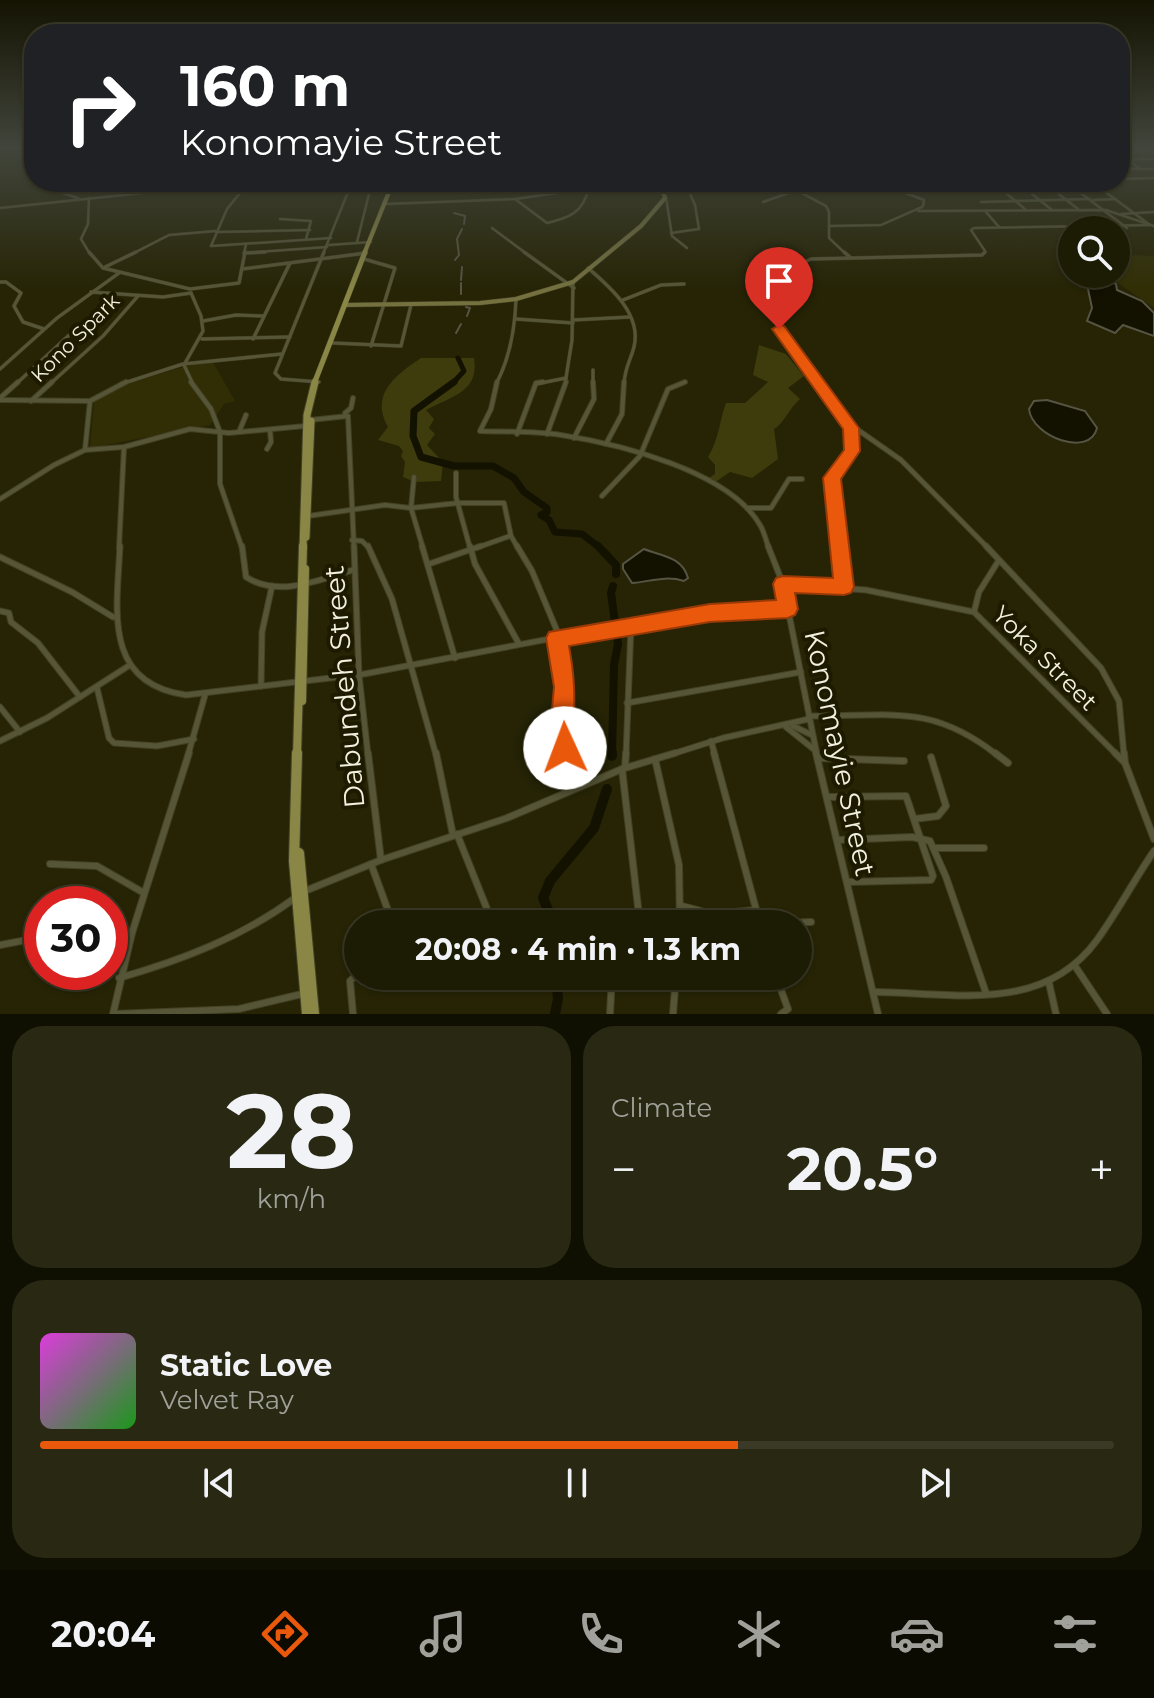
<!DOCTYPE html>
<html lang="en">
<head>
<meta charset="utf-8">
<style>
	:root { --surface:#1c1b04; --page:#292813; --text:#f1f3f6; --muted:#a0a19a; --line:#3a3926; --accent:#ea580c }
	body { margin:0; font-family:Montserrat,sans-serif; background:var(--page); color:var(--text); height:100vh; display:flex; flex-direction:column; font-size:30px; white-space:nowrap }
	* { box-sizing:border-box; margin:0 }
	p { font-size:26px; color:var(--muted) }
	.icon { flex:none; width:44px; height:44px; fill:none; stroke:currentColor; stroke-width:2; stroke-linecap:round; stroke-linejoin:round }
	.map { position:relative; height:1014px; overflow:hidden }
	.sheet { display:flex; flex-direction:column; gap:12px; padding:12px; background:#0f0f02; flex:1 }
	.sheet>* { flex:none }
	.banner { position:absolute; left:24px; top:24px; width:1106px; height:168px; border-radius:32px; box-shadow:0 2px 6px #0004,0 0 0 2px var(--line); background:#202124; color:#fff; overflow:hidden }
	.tools { position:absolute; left:1058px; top:216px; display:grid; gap:16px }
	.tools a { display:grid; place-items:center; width:72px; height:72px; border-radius:50%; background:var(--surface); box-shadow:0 2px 6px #0004,0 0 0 2px var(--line); font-size:40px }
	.speed { position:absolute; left:24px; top:886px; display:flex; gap:16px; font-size:40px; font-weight:700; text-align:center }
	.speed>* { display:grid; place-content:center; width:104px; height:104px; border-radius:50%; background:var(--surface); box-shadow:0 2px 6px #0004,0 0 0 2px var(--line); line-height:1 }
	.speed .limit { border:12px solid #d22; background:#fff; color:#111 }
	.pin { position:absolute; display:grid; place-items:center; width:68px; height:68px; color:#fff; margin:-82px -34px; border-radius:50% 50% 50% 0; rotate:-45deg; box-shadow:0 0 8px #0007 }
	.pin .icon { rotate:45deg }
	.me { position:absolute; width:88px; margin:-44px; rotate:358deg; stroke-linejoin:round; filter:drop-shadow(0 0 6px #0008) }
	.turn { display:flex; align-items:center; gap:28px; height:168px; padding:0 24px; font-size:36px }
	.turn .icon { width:104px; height:104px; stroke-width:2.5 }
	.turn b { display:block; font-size:56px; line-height:68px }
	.big { font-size:60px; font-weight:700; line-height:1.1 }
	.sheet .tile { flex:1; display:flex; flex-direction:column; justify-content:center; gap:12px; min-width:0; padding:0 28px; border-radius:32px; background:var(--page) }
	.sheet .dial { align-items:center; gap:0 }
	.dial b { font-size:104px; line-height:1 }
	.song { display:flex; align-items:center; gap:24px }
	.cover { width:96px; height:96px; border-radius:12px; background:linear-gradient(135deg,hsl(300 70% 55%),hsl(120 70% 35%)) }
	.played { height:8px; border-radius:4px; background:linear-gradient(90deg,var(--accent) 65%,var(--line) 65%) }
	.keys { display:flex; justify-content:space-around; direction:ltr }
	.heat { display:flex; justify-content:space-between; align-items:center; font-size:44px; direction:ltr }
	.sheet .tiles { flex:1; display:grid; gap:12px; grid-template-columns:1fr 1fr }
	.tile:last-child { grid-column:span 2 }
	.trip { position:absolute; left:344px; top:910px; width:468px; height:80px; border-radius:40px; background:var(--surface); box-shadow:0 2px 6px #0004,0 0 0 2px var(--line); font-weight:700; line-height:80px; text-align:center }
	.menu { display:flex; height:128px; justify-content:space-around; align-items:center; background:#0b0b02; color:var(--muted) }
	.menu .icon { width:56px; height:56px }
	.menu .current { color:var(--accent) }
	.menu b { font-size:36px; color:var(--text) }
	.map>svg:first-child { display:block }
	.built { fill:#312e05 }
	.green { fill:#3e3b0c }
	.water { fill:#131100; stroke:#565443; stroke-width:2 }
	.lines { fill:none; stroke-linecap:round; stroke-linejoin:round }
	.stream { stroke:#565443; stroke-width:2 }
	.river-far3 { stroke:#131100; stroke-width:5 }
	.river-far2 { stroke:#131100; stroke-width:7 }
	.river-far1 { stroke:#131100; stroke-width:8 }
	.river { stroke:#131100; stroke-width:10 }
	.minor-far4-casing { stroke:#434124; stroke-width:3 }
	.minor-far3-casing { stroke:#434124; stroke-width:4 }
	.minor-far2-casing { stroke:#434124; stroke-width:6 }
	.minor-far1-casing { stroke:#434124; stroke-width:7 }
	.minor-casing { stroke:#434124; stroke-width:8 }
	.secondary-casing { stroke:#434124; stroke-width:5 }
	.primary-far4-casing { stroke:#434124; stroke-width:5 }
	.primary-far3-casing { stroke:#434124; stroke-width:6 }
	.primary-far2-casing { stroke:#434124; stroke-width:9 }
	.primary-far1-casing { stroke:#434124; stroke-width:10 }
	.primary-casing { stroke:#434124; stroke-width:12 }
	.minor-far4 { stroke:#565537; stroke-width:2 }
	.minor-far3 { stroke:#565537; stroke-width:3 }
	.minor-far2 { stroke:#565537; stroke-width:4 }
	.minor-far1 { stroke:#565537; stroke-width:5 }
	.minor { stroke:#565537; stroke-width:6 }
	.secondary { stroke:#74713f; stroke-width:4 }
	.primary-far4 { stroke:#8a8645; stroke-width:4 }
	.primary-far3 { stroke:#8a8645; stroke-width:5 }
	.primary-far2 { stroke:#8a8645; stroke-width:7 }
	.primary-far1 { stroke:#8a8645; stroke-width:8 }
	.primary { stroke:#8a8645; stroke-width:10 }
	.route { fill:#ea580c; stroke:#983908; stroke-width:2 }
	.labels { text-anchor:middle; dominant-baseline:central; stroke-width:8; stroke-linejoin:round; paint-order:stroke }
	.far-street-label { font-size:20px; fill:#f2f1df; stroke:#1d1a00 }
	.street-label { font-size:24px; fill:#f2f1df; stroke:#1d1a00 }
	.near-street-label { font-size:28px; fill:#f2f1df; stroke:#1d1a00 }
</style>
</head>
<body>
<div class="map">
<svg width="1154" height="1014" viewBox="0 0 1154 1014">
	<rect width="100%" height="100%" fill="#262405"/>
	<!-- built -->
	<g class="built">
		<path d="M1134,255L1154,256V308L1105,274H1116V260Z"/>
		<path d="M211,359L235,401L224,404L210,425L90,448L94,400L109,389Z"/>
	</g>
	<!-- green -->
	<g class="green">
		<path d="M759,345L786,354L804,376L788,388L800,399C788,410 785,422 774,429L778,459L752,478L730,472L714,483L709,478L715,474V465L708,457C719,439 719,422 726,403H745L768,382L753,375Z"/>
		<path d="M421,358H474C480,392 450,397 426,410L434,419L429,428L435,434L427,445L443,462L441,481L415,482L403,477L405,462L401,456L403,451L399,446L378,440L388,427C370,395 394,376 421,358Z"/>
	</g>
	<!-- water -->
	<g class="water">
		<path d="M1096,275L1116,284L1117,290L1142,301L1154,313V336L1123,325L1115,333L1087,321L1092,308L1088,289L1092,277Z"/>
		<path d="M1047,400L1085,411L1097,428C1090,458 1032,437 1029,409L1034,401Z"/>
		<path d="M644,549C661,556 682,556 688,578L684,581C665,575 649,582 632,583L623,569V564Z"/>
	</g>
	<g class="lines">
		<!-- stream -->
		<g class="stream">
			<path d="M453,182V191"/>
			<path d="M454,213L465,216L464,224"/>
			<path d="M455,260L459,255L457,239L462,229"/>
			<path d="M461,280L462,267"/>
			<path d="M461,283V294"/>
			<path d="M466,307L470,308L467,316"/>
			<path d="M456,333L461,324"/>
		</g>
		<!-- river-far3 -->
		<path class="river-far3" d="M452,384L464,371L458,358"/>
		<!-- river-far2 -->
		<path class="river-far2" d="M454,382L414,411L413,436L421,457L454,466H493L514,478L524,492L547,508V512L541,515L549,520L555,532L582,534L600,548"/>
		<!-- river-far1 -->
		<g class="river-far1">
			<path d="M598,546L616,565V574"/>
			<path d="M612,755L614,665L618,644L611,593L613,586"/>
		</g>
		<!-- river -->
		<g class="river">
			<path d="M612,756V753"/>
			<path d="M548,924L549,912L543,898L550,881L594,828L607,789"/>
			<path d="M555,1014L558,999L556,976"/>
		</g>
		<!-- minor-far4 casing -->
		<g class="minor-far4-casing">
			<g id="minor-far4">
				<path d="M1120,152L1154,151"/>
				<path d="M1120,154L1139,168"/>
				<path d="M1120,160L1154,159"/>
				<path d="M1120,169H1154"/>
				<path d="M1120,179L1154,178"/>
				<path d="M59,182V192L78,198"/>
				<path d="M249,182L227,209L211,246L331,238"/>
				<path d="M533,182L544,194"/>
				<path d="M781,182L826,206L829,212V238L846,254"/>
				<path d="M877,182L924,200L923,206"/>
				<path d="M993,182L1026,210"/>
				<path d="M1017,182L1052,210"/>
				<path d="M1043,182L1078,209"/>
				<path d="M1066,182L1127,228"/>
				<path d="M1092,182L1150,225"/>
				<path d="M535,185L554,182"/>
				<path d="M998,191L1103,189"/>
				<path d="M239,192L352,184"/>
				<path d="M112,193L140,182"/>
				<path d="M666,197L672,236L687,248"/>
				<path d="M89,198L88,224L81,239L90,254"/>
				<path d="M515,199L547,223C568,218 583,213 588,190L583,182"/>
				<path d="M1093,200L1116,199"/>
				<path d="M763,202L820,182"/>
				<path d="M981,202L1090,199"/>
				<path d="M385,204L515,199L633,182"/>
				<path d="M0,208L247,182"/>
				<path d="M918,211L1106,210L1154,226"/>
				<path d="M986,212L999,227"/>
				<path d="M1121,214L1154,212"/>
				<path d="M280,219L311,221L306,239"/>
				<path d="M829,226L881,225L922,207"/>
				<path d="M492,228L527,254"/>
				<path d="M216,232L310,230"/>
				<path d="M671,233L699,229L695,205L685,182"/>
				<path d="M357,242L372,182"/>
				<path d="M329,245L371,242"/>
				<path d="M244,253L327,247"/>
				<path d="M132,254L169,235L215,231"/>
				<path d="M244,254L246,244"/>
				<path d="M323,254L352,182"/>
				<path d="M362,254L366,253"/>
				<path d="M983,254L985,251L971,230L974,228L1150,225"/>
			</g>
		</g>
		<!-- minor-far3 casing -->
		<g class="minor-far3-casing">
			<g id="minor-far3">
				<path d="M89,252L103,268L190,289L239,283L245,252"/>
				<path d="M524,252L574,288"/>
				<path d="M844,252L850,257"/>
				<path d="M244,253L265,252"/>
				<path d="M364,259L395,268L371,346"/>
				<path d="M105,267L136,252"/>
				<path d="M588,268C610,287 642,314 634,347C630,362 625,367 624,384"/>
				<path d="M242,269L366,253"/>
				<path d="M0,282H6L21,293L14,306L23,322L44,329"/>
				<path d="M91,292L163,297L191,293"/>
				<path d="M623,300L661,285L684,284"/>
				<path d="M516,319L573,323"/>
				<path d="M573,320L630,317"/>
				<path d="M203,321L236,315L264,316"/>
				<path d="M202,339L290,337"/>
				<path d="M253,339L290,263"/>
				<path d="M333,343L401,346L411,305"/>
				<path d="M184,365L193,384"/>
				<path d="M184,365L203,331L201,316L191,293"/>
				<path d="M0,369L57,318L119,273"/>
				<path d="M593,370V384"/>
				<path d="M319,382L281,379L275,373L324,252"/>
				<path d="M16,384L79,326"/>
				<path d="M50,384L103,336L138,296"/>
				<path d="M121,384L183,364L282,354"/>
				<path d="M496,384C510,358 515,328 516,299"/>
				<path d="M536,384L566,378"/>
				<path d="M565,384L572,340L573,282"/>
				<path d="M681,384L685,382"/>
				<path d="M817,384L777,325L802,263L811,259L982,255L985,252"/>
			</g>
		</g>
		<!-- minor-far2 casing -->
		<g class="minor-far2-casing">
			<g id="minor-far2">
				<path d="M191,382L211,409L220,432V484L242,548"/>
				<path d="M497,382L491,409L480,431C506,432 535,431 561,435C619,444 729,471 760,525C764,531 766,541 769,548"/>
				<path d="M816,382L841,418L901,460L988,548"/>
				<path d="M0,398L18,382"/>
				<path d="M0,400L90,401"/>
				<path d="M31,401L52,382"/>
				<path d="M90,401L126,382"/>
				<path d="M345,413L351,408L353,398"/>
				<path d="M310,420L348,416L354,548"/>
				<path d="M239,432L246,415"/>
				<path d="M517,434L536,383L543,382"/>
				<path d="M547,434L566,382"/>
				<path d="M574,438L594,399L593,382"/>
				<path d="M606,444L622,414L624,382"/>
				<path d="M267,449L271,442L270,430"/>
				<path d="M85,450L90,401"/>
				<path d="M456,473V497L470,548"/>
				<path d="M602,496L640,456L668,389L685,382"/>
				<path d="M0,499L54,465L85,450L124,447L190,429L229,433L305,426"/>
				<path d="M747,508H771L789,479H802"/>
				<path d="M308,516L385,505L411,508L414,477"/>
				<path d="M352,540L362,541L369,548"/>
				<path d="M119,548L124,447"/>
				<path d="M423,548L411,508L458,503H504L511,536L518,548"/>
				<path d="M476,548L510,536"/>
				<path d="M840,548L832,478L852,451L851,428"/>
			</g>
		</g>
		<!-- minor-far1 casing -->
		<g class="minor-far1-casing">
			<g id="minor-far1">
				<path d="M120,546C117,609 102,683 186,695L364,674L618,626L788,609"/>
				<path d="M242,546L246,577C278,598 319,580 353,570"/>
				<path d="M354,546L359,675L368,755"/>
				<path d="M368,546L392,599L436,755"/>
				<path d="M422,546L455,658"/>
				<path d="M470,546L475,564L519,644"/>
				<path d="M517,546L532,571L560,638"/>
				<path d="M768,546L783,584L817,755"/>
				<path d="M839,546L844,587"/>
				<path d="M986,546L1101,668L1119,701L1124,755"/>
				<path d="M0,557L72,592L113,617"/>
				<path d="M429,564L481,546"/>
				<path d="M784,584L866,590L974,612L1117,755"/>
				<path d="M0,611L9,613L11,622L38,643L80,697"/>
				<path d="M974,612L979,592L999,560"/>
				<path d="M557,638L565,687V755"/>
				<path d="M261,686L262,632L272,586"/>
				<path d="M97,688L109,738L114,743L157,746L194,739"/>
				<path d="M627,703L801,672"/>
				<path d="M0,707L20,732"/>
				<path d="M809,716C888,717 930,702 997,755"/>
				<path d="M793,726L812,735"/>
				<path d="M786,727L816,751"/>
				<path d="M0,741L47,718L130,665"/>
				<path d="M711,741L715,755"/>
				<path d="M188,755L205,695"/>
				<path d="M626,755L631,626"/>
				<path d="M669,755L723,738L809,719"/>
			</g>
		</g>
		<!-- minor casing -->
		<g class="minor-casing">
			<g id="minor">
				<path d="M368,753L381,860"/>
				<path d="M436,753L453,835"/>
				<path d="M565,753L567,780"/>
				<path d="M714,753L760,924"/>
				<path d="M816,753L878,1014"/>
				<path d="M995,753L1008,763"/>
				<path d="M1115,753L1123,761"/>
				<path d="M1124,753L1125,763L1154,839"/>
				<path d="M818,758L904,761"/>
				<path d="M655,759L679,865L680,924"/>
				<path d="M625,767L626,753"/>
				<path d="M622,769L640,924"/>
				<path d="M827,797L906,796L933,876L931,880L848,882"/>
				<path d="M914,819L938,816L946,806L931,757"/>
				<path d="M457,834L493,924"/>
				<path d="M838,840L912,837L930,841L946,877L986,993"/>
				<path d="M935,848H984"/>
				<path d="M50,864L97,866L144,893"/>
				<path d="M371,864L393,924"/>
				<path d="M305,891L381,860L507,818L622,769L675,753"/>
				<path d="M682,906L713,914L756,910"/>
				<path d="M760,924L811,922"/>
				<path d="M110,936L131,934"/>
				<path d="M0,945L42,937"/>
				<path d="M1075,966L1107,1014"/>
				<path d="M776,976L788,1009L781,1014"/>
				<path d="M119,978C182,960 242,937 295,898"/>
				<path d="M1049,983L1056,1014"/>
				<path d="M875,992C956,993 1043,1014 1097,940C1118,911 1134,880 1154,851"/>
				<path d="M113,1014L132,933L189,753"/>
				<path d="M114,1014L239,1009L302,994"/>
				<path d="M353,1014L350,981L358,973"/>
				<path d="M610,1014L612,976"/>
				<path d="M673,1014L676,976"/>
			</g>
		</g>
		<!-- secondary casing -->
		<g class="secondary-casing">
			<path id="secondary" d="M344,305L480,303L516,299L573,282L641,226L665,198L660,182"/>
		</g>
		<!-- primary-far4 casing -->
		<g class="primary-far4-casing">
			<path id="primary-far4" d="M364,254L393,182"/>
		</g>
		<!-- primary-far3 casing -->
		<g class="primary-far3-casing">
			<path id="primary-far3" d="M314,384L365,252"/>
		</g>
		<!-- primary-far2 casing -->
		<g class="primary-far2-casing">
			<g id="primary-far2">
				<path d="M306,537L311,421"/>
				<path d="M303,548L307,415L315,382"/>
			</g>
		</g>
		<!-- primary-far1 casing -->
		<g class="primary-far1-casing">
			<g id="primary-far1">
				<path d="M302,701L305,569"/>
				<path d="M297,755L303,546"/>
			</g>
		</g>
		<!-- primary casing -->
		<g class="primary-casing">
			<g id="primary">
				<path d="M297,753L294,861L307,1014"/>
				<path d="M299,853L314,1014"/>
			</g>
		</g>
		<!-- minor-far4 -->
		<use href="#minor-far4" class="minor-far4"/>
		<!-- minor-far3 -->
		<use href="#minor-far3" class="minor-far3"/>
		<!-- minor-far2 -->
		<use href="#minor-far2" class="minor-far2"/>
		<!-- minor-far1 -->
		<use href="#minor-far1" class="minor-far1"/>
		<!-- minor -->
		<use href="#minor" class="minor"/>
		<!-- secondary -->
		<use href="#secondary" class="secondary"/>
		<!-- primary-far4 -->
		<use href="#primary-far4" class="primary-far4"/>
		<!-- primary-far3 -->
		<use href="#primary-far3" class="primary-far3"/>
		<!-- primary-far2 -->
		<use href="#primary-far2" class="primary-far2"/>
		<!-- primary-far1 -->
		<use href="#primary-far1" class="primary-far1"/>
		<!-- primary -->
		<use href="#primary" class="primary"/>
	</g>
	<!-- sky -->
	<linearGradient id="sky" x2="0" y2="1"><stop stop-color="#151403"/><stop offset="0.51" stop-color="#41453b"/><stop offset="1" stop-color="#41453b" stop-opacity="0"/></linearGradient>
	<rect width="1154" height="291" fill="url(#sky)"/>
	<!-- route -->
	<path class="route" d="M779,325L784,326L859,428L860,451L841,479L854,587L851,593L844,595L795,593L798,609L795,615L788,618L710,622L569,646C574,673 575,691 574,718C574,732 579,744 573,757L565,760L557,757L551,720L554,687L546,638L549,632L710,604L776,600L773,584L776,578L783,576L833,578L823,478L844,450L843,429L772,329Z"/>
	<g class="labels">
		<!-- far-street labels -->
		<g class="far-street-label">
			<text transform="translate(75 338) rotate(-45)">Kono Spark</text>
		</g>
		<!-- street labels -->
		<g class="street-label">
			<text transform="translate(1045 658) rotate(45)">Yoka Street</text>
		</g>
		<!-- near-street labels -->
		<g class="near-street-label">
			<text transform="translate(344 687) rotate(-95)">Dabundeh Street</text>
			<text transform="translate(840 753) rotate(78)">Konomayie Street</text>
		</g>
	</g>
</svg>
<div class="tools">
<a><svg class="icon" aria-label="search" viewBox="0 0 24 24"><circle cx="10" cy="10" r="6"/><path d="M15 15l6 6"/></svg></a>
</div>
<div class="speed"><div class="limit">30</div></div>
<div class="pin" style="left:779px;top:329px;background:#d93025"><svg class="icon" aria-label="arrive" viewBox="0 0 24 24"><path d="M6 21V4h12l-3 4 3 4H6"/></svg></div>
<svg class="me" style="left:565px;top:748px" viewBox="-20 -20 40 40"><circle r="19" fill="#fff"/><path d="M0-13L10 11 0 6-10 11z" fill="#ea580c"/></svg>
<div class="trip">20:08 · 4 min · 1.3 km</div>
<div class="banner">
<div class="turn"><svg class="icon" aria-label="right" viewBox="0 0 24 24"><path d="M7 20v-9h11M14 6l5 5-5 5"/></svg><div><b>160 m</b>Konomayie Street</div></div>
</div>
</div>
<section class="sheet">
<div class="tiles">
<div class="tile dial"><b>28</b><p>km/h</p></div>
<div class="tile"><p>Climate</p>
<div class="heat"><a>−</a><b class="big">20.5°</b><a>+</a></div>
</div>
<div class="tile">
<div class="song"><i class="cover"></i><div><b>Static Love</b><p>Velvet Ray</p></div></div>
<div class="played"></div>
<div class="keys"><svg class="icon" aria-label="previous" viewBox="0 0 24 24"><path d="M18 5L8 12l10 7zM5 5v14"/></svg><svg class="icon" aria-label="pause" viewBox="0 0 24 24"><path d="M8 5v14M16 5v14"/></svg><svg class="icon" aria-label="next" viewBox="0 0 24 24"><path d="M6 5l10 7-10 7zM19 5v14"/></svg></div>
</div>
</div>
</section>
<nav class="menu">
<b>20:04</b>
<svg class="icon current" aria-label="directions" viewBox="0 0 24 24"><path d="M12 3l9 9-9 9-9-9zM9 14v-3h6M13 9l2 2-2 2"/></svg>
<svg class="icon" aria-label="music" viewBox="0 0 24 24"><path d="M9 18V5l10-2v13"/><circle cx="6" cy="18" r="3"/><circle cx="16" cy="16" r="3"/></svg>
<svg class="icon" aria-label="phone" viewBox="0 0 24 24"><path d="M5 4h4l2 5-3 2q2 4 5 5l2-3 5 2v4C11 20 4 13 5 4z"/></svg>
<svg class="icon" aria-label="climate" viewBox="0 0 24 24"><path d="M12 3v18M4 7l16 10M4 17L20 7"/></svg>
<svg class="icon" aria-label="car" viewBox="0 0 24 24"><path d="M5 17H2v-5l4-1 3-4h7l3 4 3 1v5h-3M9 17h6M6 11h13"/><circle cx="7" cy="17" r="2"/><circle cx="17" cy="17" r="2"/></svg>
<svg class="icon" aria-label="filters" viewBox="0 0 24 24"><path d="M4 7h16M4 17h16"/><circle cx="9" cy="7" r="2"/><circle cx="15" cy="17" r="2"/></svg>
</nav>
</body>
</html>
